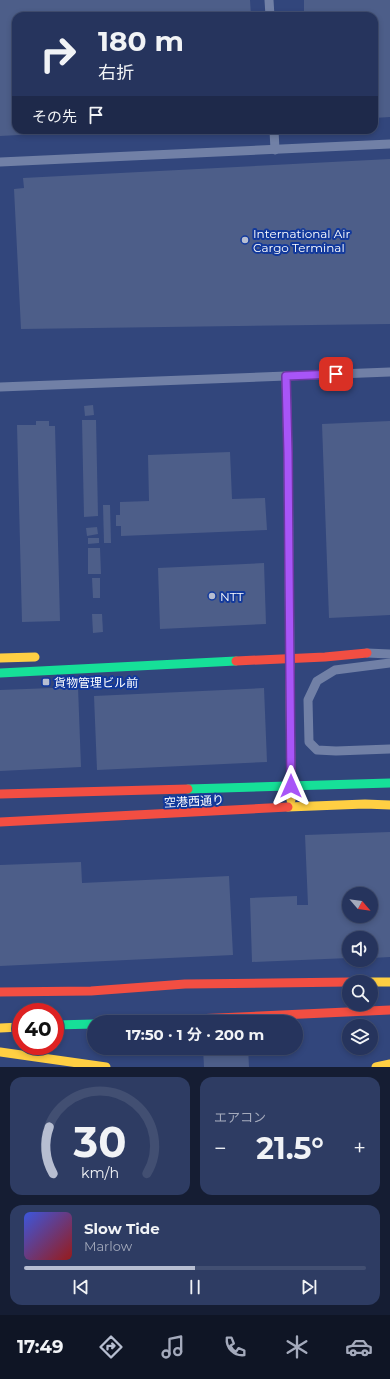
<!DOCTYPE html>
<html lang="ja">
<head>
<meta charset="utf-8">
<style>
	:root { --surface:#26345d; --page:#2e3c63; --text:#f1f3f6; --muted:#a4aabc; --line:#424f72; --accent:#b7bed1 }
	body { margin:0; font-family:Montserrat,"Noto Sans JP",sans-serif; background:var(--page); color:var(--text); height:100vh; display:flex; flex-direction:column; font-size:15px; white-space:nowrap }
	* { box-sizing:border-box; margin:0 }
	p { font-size:13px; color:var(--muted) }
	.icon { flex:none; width:22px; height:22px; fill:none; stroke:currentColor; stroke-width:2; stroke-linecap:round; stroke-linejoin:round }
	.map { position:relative; height:1067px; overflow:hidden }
	.side { display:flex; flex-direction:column; gap:10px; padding:10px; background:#151d33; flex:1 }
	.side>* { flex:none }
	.guide { position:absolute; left:12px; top:12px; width:366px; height:122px; border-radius:12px; box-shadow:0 2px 6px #0003,0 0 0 1px var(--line); background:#26345d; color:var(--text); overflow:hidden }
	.needle { width:26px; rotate:118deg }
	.controls { position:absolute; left:342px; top:887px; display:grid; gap:8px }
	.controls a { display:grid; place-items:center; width:36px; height:36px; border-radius:50%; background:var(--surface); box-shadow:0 2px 6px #0003,0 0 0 1px var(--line); font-size:20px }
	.speed { position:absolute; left:12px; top:1003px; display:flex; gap:8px; font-size:20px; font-weight:700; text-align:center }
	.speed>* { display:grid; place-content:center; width:52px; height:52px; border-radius:50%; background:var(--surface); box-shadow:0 2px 6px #0003,0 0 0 1px var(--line); line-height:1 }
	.speed .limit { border:6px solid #d22; background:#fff; color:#111 }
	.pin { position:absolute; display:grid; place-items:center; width:34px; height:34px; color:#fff; margin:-17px; border-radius:8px; box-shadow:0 2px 6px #0006 }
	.me { position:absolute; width:44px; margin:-22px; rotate:0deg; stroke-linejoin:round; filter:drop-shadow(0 0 3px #0008) }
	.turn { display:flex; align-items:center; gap:14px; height:84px; padding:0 20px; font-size:18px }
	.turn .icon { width:52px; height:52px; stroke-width:2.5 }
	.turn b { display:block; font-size:28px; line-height:34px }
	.then { display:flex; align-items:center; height:38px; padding:0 20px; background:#0003; gap:8px; font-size:15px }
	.big { font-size:30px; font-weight:700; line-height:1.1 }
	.side .widget { flex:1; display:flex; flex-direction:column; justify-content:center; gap:6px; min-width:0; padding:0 14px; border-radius:12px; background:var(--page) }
	.side .dial { align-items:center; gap:0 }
	.dial svg { height:104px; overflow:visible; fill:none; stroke:var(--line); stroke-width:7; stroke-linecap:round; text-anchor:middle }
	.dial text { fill:var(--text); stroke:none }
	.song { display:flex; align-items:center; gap:12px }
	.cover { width:48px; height:48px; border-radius:6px; background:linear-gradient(135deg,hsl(230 70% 55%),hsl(0 70% 35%)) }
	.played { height:4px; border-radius:2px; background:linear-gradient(90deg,var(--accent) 50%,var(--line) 50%) }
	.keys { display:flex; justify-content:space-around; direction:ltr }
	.heat { display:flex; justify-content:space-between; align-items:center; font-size:22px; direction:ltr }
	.side .tiles { flex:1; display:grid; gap:10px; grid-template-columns:1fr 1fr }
	.widget:last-child { grid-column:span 2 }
	.trip { position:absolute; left:87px; top:1015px; width:216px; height:40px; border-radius:20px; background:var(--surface); box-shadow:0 2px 6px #0003,0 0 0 1px var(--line); font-weight:700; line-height:40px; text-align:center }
	.dock { display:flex; height:64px; justify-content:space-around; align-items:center; background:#0f1525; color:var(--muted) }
	.dock .icon { width:28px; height:28px }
	.dock .current { color:var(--accent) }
	.dock b { font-size:18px; color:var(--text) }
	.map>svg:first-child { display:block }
	.building { fill:#4d5e89; fill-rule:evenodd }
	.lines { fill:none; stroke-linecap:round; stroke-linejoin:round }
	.lane { stroke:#7180a6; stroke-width:9 }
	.fast { stroke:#16e098; stroke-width:9 }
	.slow { stroke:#ffcf43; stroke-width:9 }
	.jam { stroke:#f24e42; stroke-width:9 }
	.route-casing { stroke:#6d37a1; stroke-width:10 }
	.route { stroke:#a855f7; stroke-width:7 }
	.poi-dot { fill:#b7bed1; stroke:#12399c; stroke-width:1.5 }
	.labels { text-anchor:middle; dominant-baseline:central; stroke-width:4; stroke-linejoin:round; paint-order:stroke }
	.poi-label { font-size:12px; fill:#fff; stroke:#12399c; text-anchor:start }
	.street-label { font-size:12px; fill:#fff; stroke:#12399c }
</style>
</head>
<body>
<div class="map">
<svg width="390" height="1067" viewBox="0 0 390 1067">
	<rect width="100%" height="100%" fill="#32467c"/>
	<!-- building -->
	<g class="building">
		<path d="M0,0H250L251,16H16V130H93V131L0,136Z"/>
		<path d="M304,0H390V117L374,118V16H304Z"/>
		<path d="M390,159V324L21,329L14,189L24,188L23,178Z"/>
		<path d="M93,405L94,415L85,416L84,406Z"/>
		<path d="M82,420H96L98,516L84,517Z"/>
		<path d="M36,421H49V426H55L60,621L22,622L17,425H36Z"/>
		<path d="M390,421V615L329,618L322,424Z"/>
		<path d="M230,452L232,499L265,498L267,530L121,536V526H116V515H120V502L149,501L148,455Z"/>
		<path d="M103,505H110L111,543H104Z"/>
		<path d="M97,527L98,534L87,536L86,528Z"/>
		<path d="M88,538H99V543L88,544Z"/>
		<path d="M88,548H100L101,574H88Z"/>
		<path d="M264,563L266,624L160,629L158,568Z"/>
		<path d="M92,578H100V598H93Z"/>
		<path d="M92,614H102L103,632L93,633Z"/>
		<path d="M78,687L81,767L0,771V690Z"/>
		<path d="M264,688L267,762L97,770L94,696Z"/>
		<path d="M390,832V957L371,958V938H349V958L252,962L250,898L297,896V905H308L305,835ZM349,894H371V916H349Z"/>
		<path d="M81,862L82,883L229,876L233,955L0,966V865Z"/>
		<path d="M203,1048H248L249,1067H204Z"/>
	</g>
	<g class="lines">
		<!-- lane -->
		<g class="lane">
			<path d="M269,0L270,16"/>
			<path d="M274,130L275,150"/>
			<path d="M0,162L390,144"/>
			<path d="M286,376L288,453"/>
			<path d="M0,387L390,372"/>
			<path d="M367,653L390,654"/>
			<path d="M390,663L335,670L317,681L308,700L309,742L317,750L336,751L390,749"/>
		</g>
		<!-- fast -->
		<g class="fast">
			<path d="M288,453L290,665"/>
			<path d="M0,673L236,661"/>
			<path d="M188,789L390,783"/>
			<path d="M55,1025L94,1024"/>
		</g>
		<!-- slow -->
		<g class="slow">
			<path d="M0,658L35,657"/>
			<path d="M290,665L291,800"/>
			<path d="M288,807L365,804L390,805"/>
			<path d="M371,982H390"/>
			<path d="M0,1028L21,1027"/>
			<path d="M0,1052L106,1067"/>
			<path d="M376,1067L390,1064"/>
		</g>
		<!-- jam -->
		<g class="jam">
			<path d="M236,661L325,657L367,653"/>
			<path d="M0,794L188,789"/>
			<path d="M0,822L288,807"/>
			<path d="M0,992L91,991L185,984L349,982"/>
			<path d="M129,1022L390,1010"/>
		</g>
	</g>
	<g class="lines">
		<!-- route casing -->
		<g class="route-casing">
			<path id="route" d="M291,786L288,453L286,376L336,374"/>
		</g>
		<!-- route -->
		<use href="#route" class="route"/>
	</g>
	<!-- markers -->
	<g class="poi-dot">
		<circle cx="245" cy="240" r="4"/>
		<circle cx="212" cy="596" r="4"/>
		<rect x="42" y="678" width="8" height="8" rx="2"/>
	</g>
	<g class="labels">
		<!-- poi labels -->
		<g class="poi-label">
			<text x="253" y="233">International Air<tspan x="253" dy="14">Cargo Terminal</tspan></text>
			<text x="220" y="596">NTT</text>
			<text x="54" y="682">貨物管理ビル前</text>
		</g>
		<!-- street labels -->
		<g class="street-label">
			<text transform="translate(194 801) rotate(-3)">空港西通り</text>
		</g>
	</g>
</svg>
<div class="controls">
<a><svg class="needle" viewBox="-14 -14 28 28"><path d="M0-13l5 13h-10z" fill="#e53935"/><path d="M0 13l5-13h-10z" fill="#a4aabc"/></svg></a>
<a><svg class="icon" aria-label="sound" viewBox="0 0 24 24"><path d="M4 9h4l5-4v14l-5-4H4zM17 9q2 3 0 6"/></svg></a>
<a><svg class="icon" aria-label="search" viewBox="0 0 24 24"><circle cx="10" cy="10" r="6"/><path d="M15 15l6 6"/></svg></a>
<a><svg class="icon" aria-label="layers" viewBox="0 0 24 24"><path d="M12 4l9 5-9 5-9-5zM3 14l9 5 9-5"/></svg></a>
</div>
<div class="speed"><div class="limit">40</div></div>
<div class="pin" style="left:336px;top:374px;background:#d93025"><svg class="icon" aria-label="arrive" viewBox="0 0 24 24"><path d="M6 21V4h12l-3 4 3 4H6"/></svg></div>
<svg class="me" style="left:291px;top:786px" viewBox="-20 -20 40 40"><path d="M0-17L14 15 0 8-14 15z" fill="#a855f7" stroke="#fff" stroke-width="4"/></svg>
<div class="trip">17:50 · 1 分 · 200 m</div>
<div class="guide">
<div class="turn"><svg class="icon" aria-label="right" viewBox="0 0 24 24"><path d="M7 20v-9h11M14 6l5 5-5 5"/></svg><div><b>180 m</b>右折</div></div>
<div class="then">その先<svg class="icon" aria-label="arrive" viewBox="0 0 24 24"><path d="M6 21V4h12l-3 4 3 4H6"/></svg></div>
</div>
</div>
<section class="side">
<div class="tiles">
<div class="widget dial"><svg viewBox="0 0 100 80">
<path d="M14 69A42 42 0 1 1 86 69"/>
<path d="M14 69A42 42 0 0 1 11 33" stroke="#b7bed1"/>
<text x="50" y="56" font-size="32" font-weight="700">30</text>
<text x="50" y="72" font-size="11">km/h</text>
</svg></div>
<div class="widget"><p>エアコン</p>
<div class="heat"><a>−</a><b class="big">21.5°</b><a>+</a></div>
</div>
<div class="widget">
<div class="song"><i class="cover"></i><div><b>Slow Tide</b><p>Marlow</p></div></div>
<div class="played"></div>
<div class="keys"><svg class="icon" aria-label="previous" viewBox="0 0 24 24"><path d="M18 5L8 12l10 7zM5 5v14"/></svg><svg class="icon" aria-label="pause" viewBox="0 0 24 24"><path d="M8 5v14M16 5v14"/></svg><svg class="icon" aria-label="next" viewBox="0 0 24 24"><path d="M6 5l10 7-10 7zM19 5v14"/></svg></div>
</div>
</div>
</section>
<nav class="dock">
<b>17:49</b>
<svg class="icon current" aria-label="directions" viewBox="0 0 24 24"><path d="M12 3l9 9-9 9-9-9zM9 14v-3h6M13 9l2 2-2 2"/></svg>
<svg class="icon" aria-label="music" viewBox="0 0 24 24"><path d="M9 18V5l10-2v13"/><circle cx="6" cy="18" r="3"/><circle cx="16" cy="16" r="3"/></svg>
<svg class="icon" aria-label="phone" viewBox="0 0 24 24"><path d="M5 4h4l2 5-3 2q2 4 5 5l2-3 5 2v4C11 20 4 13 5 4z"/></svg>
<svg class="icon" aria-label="climate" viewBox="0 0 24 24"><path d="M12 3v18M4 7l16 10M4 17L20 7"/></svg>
<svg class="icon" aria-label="car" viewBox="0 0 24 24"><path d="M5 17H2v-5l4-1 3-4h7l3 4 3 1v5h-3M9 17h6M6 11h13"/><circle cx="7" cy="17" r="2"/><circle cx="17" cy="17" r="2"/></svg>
</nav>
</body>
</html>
